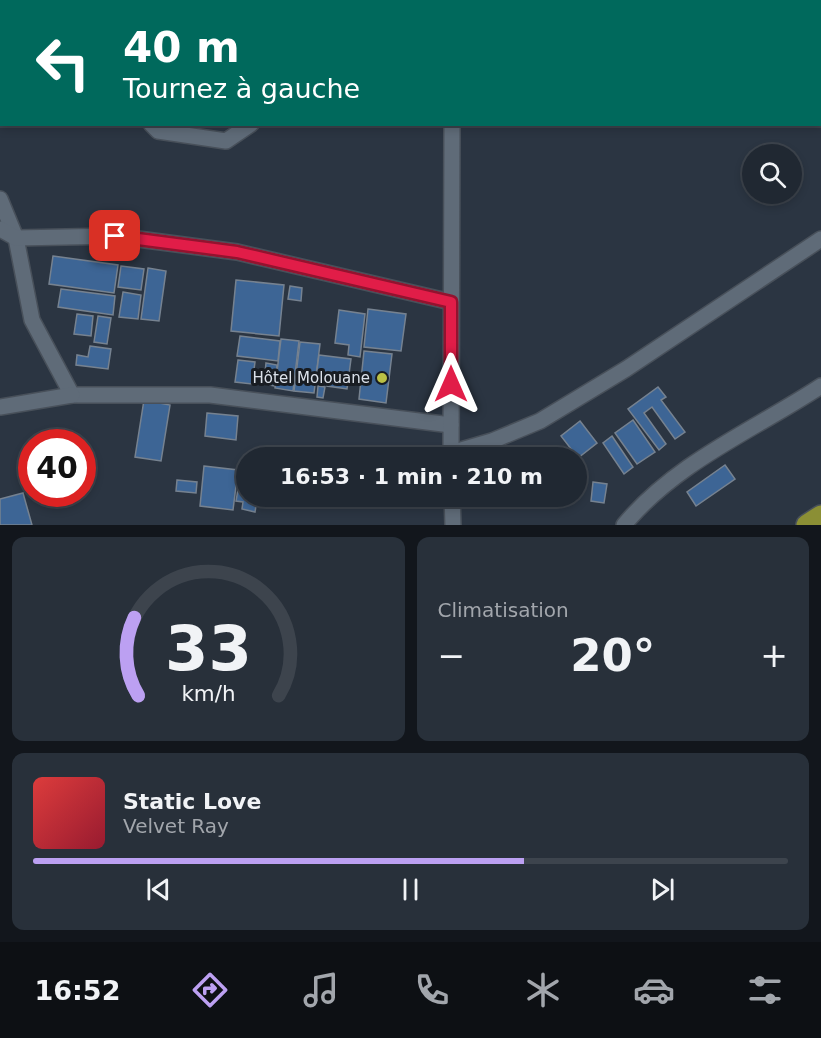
<!DOCTYPE html>
<html lang="fr">
<head>
<meta charset="utf-8">
<style>
	:root { --surface:#202832; --page:#28303a; --text:#f1f3f6; --muted:#a2a6ac; --line:#3d444d; --accent:#bca0f2 }
	body { margin:0; font-family:"DejaVu Sans",sans-serif; background:var(--page); color:var(--text); height:100vh; display:flex; flex-direction:column; font-size:22px; white-space:nowrap }
	* { box-sizing:border-box; margin:0 }
	p { font-size:20px; color:var(--muted) }
	.icon { flex:none; width:33px; height:33px; fill:none; stroke:currentColor; stroke-width:2; stroke-linecap:round; stroke-linejoin:round }
	.map { position:relative; height:525px; overflow:hidden }
	.sheet { display:flex; flex-direction:column; gap:12px; padding:12px; background:#12161c; flex:1 }
	.sheet>* { flex:none }
	.guide { position:absolute; left:0px; top:0px; width:822px; height:126px; box-shadow:0 3px 9px #0003,0 0 0 2px var(--line); background:#00695c; color:#fff; overflow:hidden }
	.tools { position:absolute; left:742px; top:144px; display:grid; gap:12px }
	.tools a { display:grid; place-items:center; width:60px; height:60px; border-radius:50%; background:var(--surface); box-shadow:0 3px 9px #0003,0 0 0 2px var(--line); font-size:30px }
	.speed { position:absolute; left:18px; top:429px; display:flex; gap:12px; font-size:30px; font-weight:700; text-align:center }
	.speed>* { display:grid; place-content:center; width:78px; height:78px; border-radius:50%; background:var(--surface); box-shadow:0 3px 9px #0003,0 0 0 2px var(--line); line-height:1 }
	.speed .limit { border:9px solid #d22; background:#fff; color:#111 }
	.pin { position:absolute; display:grid; place-items:center; width:51px; height:51px; color:#fff; margin:-26px; border-radius:12px; box-shadow:0 3px 9px #0006 }
	.me { position:absolute; width:66px; margin:-33px; rotate:0deg; stroke-linejoin:round; filter:drop-shadow(0 0 4px #0008) }
	.turn { display:flex; align-items:center; gap:21px; height:126px; padding:0 24px; font-size:27px }
	.turn .icon { width:78px; height:78px; stroke-width:2.5 }
	.turn b { display:block; font-size:42px; line-height:51px }
	.big { font-size:45px; font-weight:800; line-height:1.1 }
	.sheet .tile { flex:1; display:flex; flex-direction:column; justify-content:center; gap:9px; min-width:0; padding:0 21px; border-radius:12px; background:var(--page) }
	.sheet .dial { align-items:center; gap:0 }
	.dial svg { height:156px; overflow:visible; fill:none; stroke:var(--line); stroke-width:7; stroke-linecap:round; text-anchor:middle }
	.dial text { fill:var(--text); stroke:none }
	.song { display:flex; align-items:center; gap:18px }
	.cover { width:72px; height:72px; border-radius:9px; background:linear-gradient(135deg,hsl(0 70% 55%),hsl(350 70% 35%)) }
	.played { height:6px; border-radius:3px; background:linear-gradient(90deg,var(--accent) 65%,var(--line) 65%) }
	.keys { display:flex; justify-content:space-around; direction:ltr }
	.heat { display:flex; justify-content:space-between; align-items:center; font-size:33px; direction:ltr }
	.sheet .tiles { flex:1; display:grid; gap:12px; grid-template-columns:1fr 1fr }
	.tile:last-child { grid-column:span 2 }
	.trip { position:absolute; left:236px; top:447px; width:351px; height:60px; border-radius:30px; background:var(--surface); box-shadow:0 3px 9px #0003,0 0 0 2px var(--line); font-weight:800; line-height:60px; text-align:center }
	.dock { display:flex; height:96px; justify-content:space-around; align-items:center; background:#0d1014; color:var(--muted) }
	.dock .icon { width:42px; height:42px }
	.dock .current { color:var(--accent) }
	.dock b { font-size:27px; color:var(--text) }
	.map>svg:first-child { display:block }
	.building { fill:#3d6595; stroke:#768290; stroke-width:1.5 }
	.lines { fill:none; stroke-linecap:round; stroke-linejoin:round }
	.minor-casing { stroke:#48505a; stroke-width:18 }
	.highway-casing { stroke:#48505a; stroke-width:24 }
	.minor { stroke:#5f6b78; stroke-width:15 }
	.highway { stroke:#8b8f35; stroke-width:21 }
	.route-casing { stroke:#92132f; stroke-width:15 }
	.route { stroke:#e11d48; stroke-width:10 }
	.poi-dot { fill:#bac045; stroke:#181c22; stroke-width:2 }
	.labels { text-anchor:middle; dominant-baseline:central; stroke-width:6; stroke-linejoin:round; paint-order:stroke }
	.poi-label { font-size:15px; fill:#dbe1ea; stroke:#181c22; text-anchor:end }
</style>
</head>
<body>
<div class="map">
<svg width="821" height="525" viewBox="0 0 821 525">
	<rect width="100%" height="100%" fill="#2b3542"/>
	<!-- building -->
	<g class="building">
		<path d="M0,5H2L0,52Z"/>
		<path d="M53,256L118,265L114,293L49,284Z"/>
		<path d="M121,266L144,269L141,290L118,287Z"/>
		<path d="M148,268L166,271L159,321L141,319Z"/>
		<path d="M236,280L284,285L279,336L231,331Z"/>
		<path d="M290,286L302,288L301,301L288,299Z"/>
		<path d="M61,289L115,296L113,315L58,307Z"/>
		<path d="M123,292L141,295L138,319L119,317Z"/>
		<path d="M368,309L406,314L401,351L364,347Z"/>
		<path d="M339,310L365,314L360,357L348,355L349,345L335,343Z"/>
		<path d="M77,314L93,316L91,336L74,334Z"/>
		<path d="M98,316L111,318L107,344L94,342Z"/>
		<path d="M240,336L280,341L278,361L237,356Z"/>
		<path d="M281,339L299,341L293,391L275,388Z"/>
		<path d="M300,342L320,344L314,393L294,391Z"/>
		<path d="M90,346L111,349L108,369L76,365L77,355L88,357Z"/>
		<path d="M364,351L392,354L386,403L359,399Z"/>
		<path d="M319,355L351,359L347,389L327,386L328,378L316,377Z"/>
		<path d="M238,360L255,362L252,384L235,382Z"/>
		<path d="M266,363L277,365L275,386L264,384Z"/>
		<path d="M318,386L325,387L323,398L317,397Z"/>
		<path d="M658,387L666,397L661,400L685,432L675,439L652,407L644,413L666,444L659,450L628,409Z"/>
		<path d="M144,400L170,405L161,461L135,457Z"/>
		<path d="M207,413L238,416L236,440L205,436Z"/>
		<path d="M633,420L655,452L637,464L615,433Z"/>
		<path d="M580,421L597,443L578,458L561,436Z"/>
		<path d="M612,436L633,467L624,474L603,443Z"/>
		<path d="M725,465L735,479L696,506L687,492Z"/>
		<path d="M204,466L238,470L233,510L200,506Z"/>
		<path d="M242,467H246V496H280L279,504L257,500L255,512L242,509L243,502L236,501Z"/>
		<path d="M177,480L197,482L196,493L176,491Z"/>
		<path d="M593,482L607,484L604,503L591,501Z"/>
		<path d="M23,493L32,525H0V499Z"/>
	</g>
	<g class="lines">
		<!-- minor casing -->
		<g class="minor-casing">
			<g id="minor">
				<path d="M244,0V2"/>
				<path d="M451,0V2"/>
				<path d="M0,99H2"/>
				<path d="M151,124L158,131L226,141L251,124"/>
				<path d="M0,199L16,238L32,320L72,395H210L451,425"/>
				<path d="M0,229L16,238L115,236L237,252L451,302"/>
				<path d="M0,407L72,395"/>
				<path d="M451,453L492,441L540,421L626,369L821,239"/>
				<path d="M451,458L452,124"/>
				<path d="M452,496L453,525"/>
				<path d="M624,525C676,462 754,430 821,386"/>
			</g>
		</g>
		<!-- highway casing -->
		<g class="highway-casing">
			<path id="highway" d="M807,525L821,516"/>
		</g>
		<!-- minor -->
		<use href="#minor" class="minor"/>
		<!-- highway -->
		<use href="#highway" class="highway"/>
	</g>
	<g class="lines">
		<!-- route casing -->
		<g class="route-casing">
			<path id="route" d="M115,236L237,252L451,302V384"/>
		</g>
		<!-- route -->
		<use href="#route" class="route"/>
	</g>
	<!-- markers -->
	<circle class="poi-dot" cx="382" cy="378" r="6"/>
	<g class="labels">
		<!-- poi labels -->
		<g class="poi-label">
			<text x="370" y="378">Hôtel Molouane</text>
		</g>
	</g>
</svg>
<div class="tools">
<a><svg class="icon" aria-label="search" viewBox="0 0 24 24"><circle cx="10" cy="10" r="6"/><path d="M15 15l6 6"/></svg></a>
</div>
<div class="speed"><div class="limit">40</div></div>
<div class="pin" style="left:115px;top:236px;background:#d93025"><svg class="icon" aria-label="arrive" viewBox="0 0 24 24"><path d="M6 21V4h12l-3 4 3 4H6"/></svg></div>
<svg class="me" style="left:451px;top:384px" viewBox="-20 -20 40 40"><path d="M0-17L14 15 0 8-14 15z" fill="#e11d48" stroke="#fff" stroke-width="4"/></svg>
<div class="trip">16:53 · 1 min · 210 m</div>
<div class="guide">
<div class="turn"><svg class="icon" aria-label="left" viewBox="0 0 24 24"><path d="M17 20v-9H6M10 6l-5 5 5 5"/></svg><div><b>40 m</b>Tournez à gauche</div></div>
</div>
</div>
<section class="sheet">
<div class="tiles">
<div class="tile dial"><svg viewBox="0 0 100 80">
<path d="M14 69A42 42 0 1 1 86 69"/>
<path d="M14 69A42 42 0 0 1 12 29" stroke="#bca0f2"/>
<text x="50" y="56" font-size="32" font-weight="700">33</text>
<text x="50" y="72" font-size="11">km/h</text>
</svg></div>
<div class="tile"><p>Climatisation</p>
<div class="heat"><a>−</a><b class="big">20°</b><a>+</a></div>
</div>
<div class="tile">
<div class="song"><i class="cover"></i><div><b>Static Love</b><p>Velvet Ray</p></div></div>
<div class="played"></div>
<div class="keys"><svg class="icon" aria-label="previous" viewBox="0 0 24 24"><path d="M18 5L8 12l10 7zM5 5v14"/></svg><svg class="icon" aria-label="pause" viewBox="0 0 24 24"><path d="M8 5v14M16 5v14"/></svg><svg class="icon" aria-label="next" viewBox="0 0 24 24"><path d="M6 5l10 7-10 7zM19 5v14"/></svg></div>
</div>
</div>
</section>
<nav class="dock">
<b>16:52</b>
<svg class="icon current" aria-label="directions" viewBox="0 0 24 24"><path d="M12 3l9 9-9 9-9-9zM9 14v-3h6M13 9l2 2-2 2"/></svg>
<svg class="icon" aria-label="music" viewBox="0 0 24 24"><path d="M9 18V5l10-2v13"/><circle cx="6" cy="18" r="3"/><circle cx="16" cy="16" r="3"/></svg>
<svg class="icon" aria-label="phone" viewBox="0 0 24 24"><path d="M5 4h4l2 5-3 2q2 4 5 5l2-3 5 2v4C11 20 4 13 5 4z"/></svg>
<svg class="icon" aria-label="climate" viewBox="0 0 24 24"><path d="M12 3v18M4 7l16 10M4 17L20 7"/></svg>
<svg class="icon" aria-label="car" viewBox="0 0 24 24"><path d="M5 17H2v-5l4-1 3-4h7l3 4 3 1v5h-3M9 17h6M6 11h13"/><circle cx="7" cy="17" r="2"/><circle cx="17" cy="17" r="2"/></svg>
<svg class="icon" aria-label="filters" viewBox="0 0 24 24"><path d="M4 7h16M4 17h16"/><circle cx="9" cy="7" r="2"/><circle cx="15" cy="17" r="2"/></svg>
</nav>
</body>
</html>
